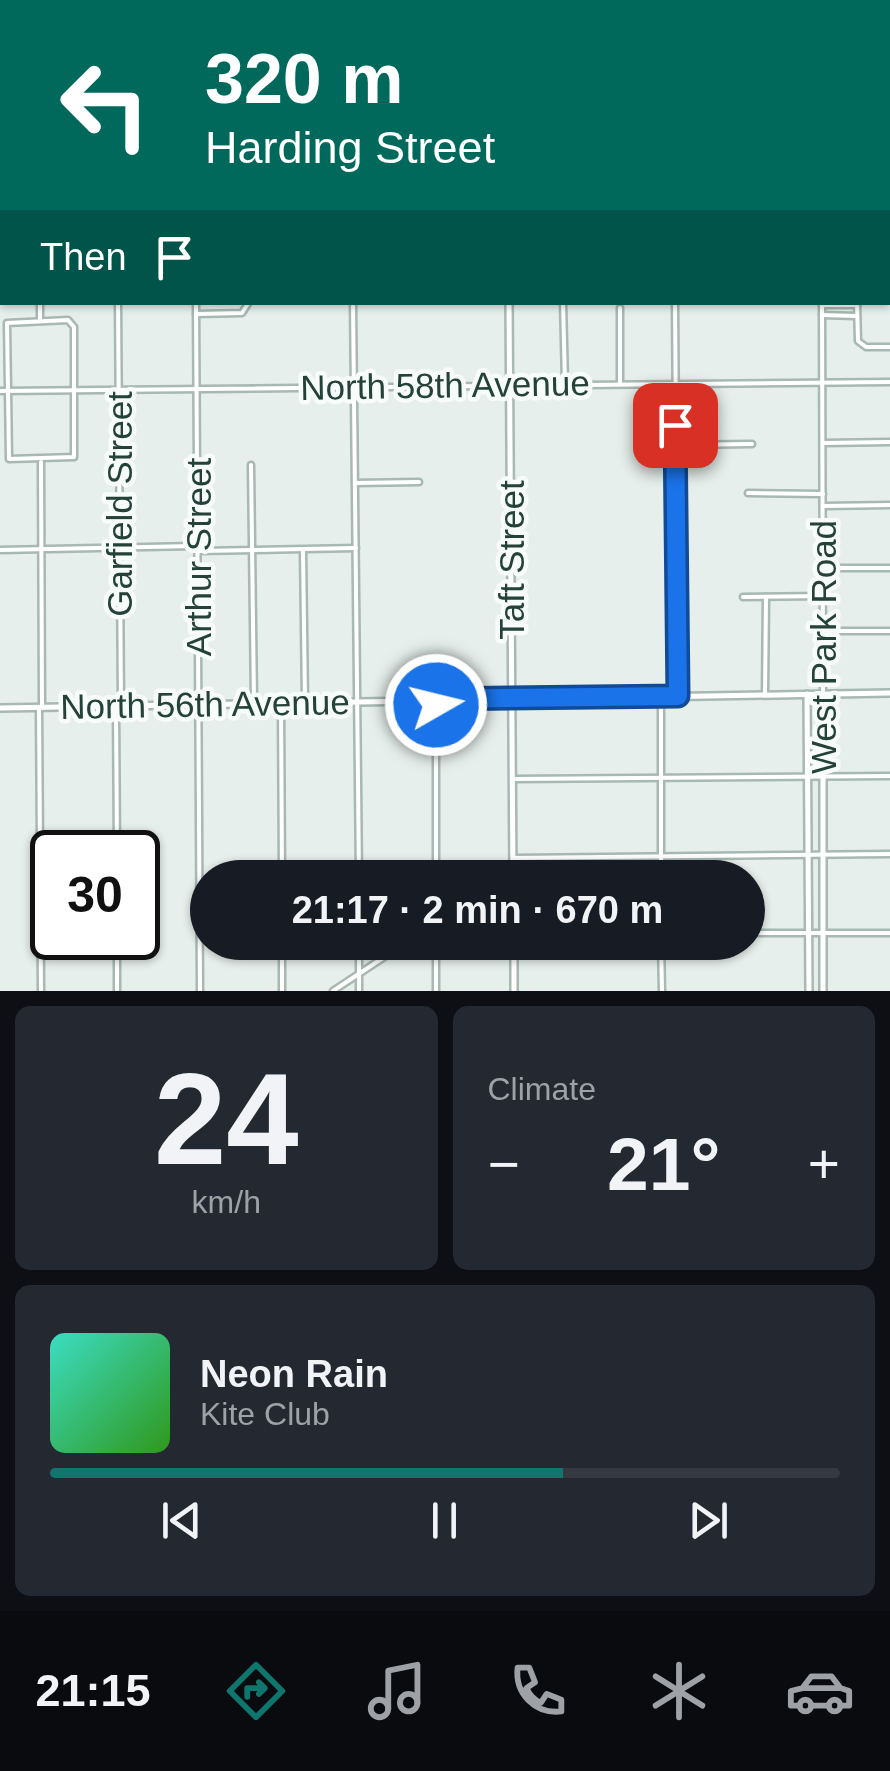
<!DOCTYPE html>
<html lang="en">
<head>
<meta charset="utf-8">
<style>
	:root { --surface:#171b24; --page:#242831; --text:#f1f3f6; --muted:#9ea1a6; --line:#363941; --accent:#0f766e }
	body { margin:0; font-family:Arial,sans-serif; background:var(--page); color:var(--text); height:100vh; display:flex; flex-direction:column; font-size:38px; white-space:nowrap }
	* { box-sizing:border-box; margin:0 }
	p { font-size:32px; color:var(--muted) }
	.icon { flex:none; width:55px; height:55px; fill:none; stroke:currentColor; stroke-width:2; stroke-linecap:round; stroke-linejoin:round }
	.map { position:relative; height:991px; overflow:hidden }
	.details { display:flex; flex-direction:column; gap:15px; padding:15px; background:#0d0f14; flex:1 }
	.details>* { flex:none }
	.guide { position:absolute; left:0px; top:0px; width:890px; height:305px; box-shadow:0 2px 8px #0004; background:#00695c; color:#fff; overflow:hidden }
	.speed { position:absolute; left:30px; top:830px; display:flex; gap:20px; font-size:50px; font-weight:700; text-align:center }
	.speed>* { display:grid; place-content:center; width:130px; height:130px; border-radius:50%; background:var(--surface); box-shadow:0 2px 8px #0004; line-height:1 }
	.speed .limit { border:5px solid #111; border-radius:15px; background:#fff; color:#111 }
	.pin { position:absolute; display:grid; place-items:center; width:85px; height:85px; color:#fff; margin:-42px; border-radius:20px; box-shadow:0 5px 15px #0006 }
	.me { position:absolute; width:110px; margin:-55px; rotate:82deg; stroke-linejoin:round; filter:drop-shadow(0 0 8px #0008) }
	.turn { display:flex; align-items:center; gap:35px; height:210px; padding:0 40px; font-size:45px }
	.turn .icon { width:130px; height:130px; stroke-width:2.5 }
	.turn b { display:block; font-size:70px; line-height:85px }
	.then { display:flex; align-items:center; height:95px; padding:0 40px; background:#0003; gap:20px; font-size:38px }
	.big { font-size:75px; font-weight:600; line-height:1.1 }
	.details .tile { flex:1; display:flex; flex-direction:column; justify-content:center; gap:15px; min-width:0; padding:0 35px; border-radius:15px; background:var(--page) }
	.details .dial { align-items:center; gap:0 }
	.dial b { font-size:130px; line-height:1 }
	.song { display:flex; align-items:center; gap:30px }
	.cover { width:120px; height:120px; border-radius:15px; background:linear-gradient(135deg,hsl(170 70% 55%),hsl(110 70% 35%)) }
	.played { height:10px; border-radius:5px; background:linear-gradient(90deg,var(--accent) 65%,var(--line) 65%) }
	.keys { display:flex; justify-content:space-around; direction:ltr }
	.heat { display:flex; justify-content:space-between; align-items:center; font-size:55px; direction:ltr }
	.details .tiles { flex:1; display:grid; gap:15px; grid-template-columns:1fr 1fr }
	.tile:last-child { grid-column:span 2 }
	.trip { position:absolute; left:190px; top:860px; width:575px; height:100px; border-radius:50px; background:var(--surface); box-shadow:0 2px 8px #0004; font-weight:600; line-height:100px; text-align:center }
	.menu { display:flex; height:160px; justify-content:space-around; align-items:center; background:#090b0e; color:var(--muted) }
	.menu .icon { width:70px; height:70px }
	.menu .active { color:var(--accent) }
	.menu b { font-size:45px; color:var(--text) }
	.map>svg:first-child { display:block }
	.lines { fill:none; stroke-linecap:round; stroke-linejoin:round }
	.minor-casing { stroke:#a8b8b2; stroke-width:9 }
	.tertiary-casing { stroke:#a8b8b2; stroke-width:10 }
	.primary-casing { stroke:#c2cac8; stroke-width:11 }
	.minor { stroke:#fff; stroke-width:4 }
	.tertiary { stroke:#fff; stroke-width:5 }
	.primary { stroke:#6aa596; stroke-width:6 }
	.route-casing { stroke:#114b97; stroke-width:25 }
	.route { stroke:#1a73e8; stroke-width:18 }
	.labels { text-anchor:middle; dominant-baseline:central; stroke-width:9; stroke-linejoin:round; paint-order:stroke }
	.street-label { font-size:35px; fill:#24423a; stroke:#f7fbf9 }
</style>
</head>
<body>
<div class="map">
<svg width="890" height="991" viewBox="0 0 890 991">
	<rect width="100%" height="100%" fill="#e6efeb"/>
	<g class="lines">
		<!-- minor casing -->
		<g class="minor-casing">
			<g id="minor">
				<path d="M38,0V2"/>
				<path d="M116,0V2"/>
				<path d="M194,0V2"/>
				<path d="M273,0V2"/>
				<path d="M888,221H890"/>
				<path d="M0,233H2"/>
				<path d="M888,272H890"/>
				<path d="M40,302V320"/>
				<path d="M118,302L121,705"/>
				<path d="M196,302L200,991"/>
				<path d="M353,302L359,878"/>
				<path d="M563,302L565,383"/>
				<path d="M675,302L678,696"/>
				<path d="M822,302L823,693"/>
				<path d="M857,302L858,341L866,347H890"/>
				<path d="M822,305H857"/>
				<path d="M620,308V382"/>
				<path d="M196,314L242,313L249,302"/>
				<path d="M822,315L857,316"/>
				<path d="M68,320L74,327V457L9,459L7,323Z"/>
				<path d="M0,391L890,382"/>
				<path d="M824,443L890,442"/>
				<path d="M676,445L752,444"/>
				<path d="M41,462L42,707"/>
				<path d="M251,465L254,702"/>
				<path d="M355,483L419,482"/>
				<path d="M748,493L823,494"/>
				<path d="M824,506L890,505"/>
				<path d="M0,550L195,546"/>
				<path d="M198,551L356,548"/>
				<path d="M303,551L305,701"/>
				<path d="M825,568H890"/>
				<path d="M743,597L824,596"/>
				<path d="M825,631H890"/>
				<path d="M765,694L766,597"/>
				<path d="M661,697V878"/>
				<path d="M436,702V878"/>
				<path d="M281,703L282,878"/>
				<path d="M39,707L41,991"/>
				<path d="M116,707L117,852"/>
				<path d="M513,779L890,776"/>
				<path d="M513,858L890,854"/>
				<path d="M748,933H890"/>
				<path d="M117,938V991"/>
				<path d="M282,942V991"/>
				<path d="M359,942V991"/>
				<path d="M436,942V991"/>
				<path d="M661,942L662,991"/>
				<path d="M333,991L407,942"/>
			</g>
		</g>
		<!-- tertiary casing -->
		<g class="tertiary-casing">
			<g id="tertiary">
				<path d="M508,0V2"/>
				<path d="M509,302L513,878"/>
				<path d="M807,694L809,991"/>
				<path d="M0,708L890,693"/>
				<path d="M514,942V991"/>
				<path d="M823,991V694"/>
			</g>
		</g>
		<!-- primary casing -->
		<g class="primary-casing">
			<g id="primary">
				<path d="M888,59H890"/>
				<path d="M0,72H2"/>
				<path d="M888,72H890"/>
				<path d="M0,84H2"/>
			</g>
		</g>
		<!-- minor -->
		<use href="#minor" class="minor"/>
		<!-- tertiary -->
		<use href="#tertiary" class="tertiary"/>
		<!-- primary -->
		<use href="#primary" class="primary"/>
	</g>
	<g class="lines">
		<!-- route casing -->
		<g class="route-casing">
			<path id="route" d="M436,705V699L678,696L675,425"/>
		</g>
		<!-- route -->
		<use href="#route" class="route"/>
	</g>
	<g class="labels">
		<!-- street labels -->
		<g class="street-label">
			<text transform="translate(445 385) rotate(-1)">North 58th Avenue</text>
			<text transform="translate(119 504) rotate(-90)">Garfield Street</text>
			<text transform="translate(198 557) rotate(-90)">Arthur Street</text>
			<text transform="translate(511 560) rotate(-90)">Taft Street</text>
			<text transform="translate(823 647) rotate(-90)">West Park Road</text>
			<text transform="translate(205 704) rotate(-1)">North 56th Avenue</text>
		</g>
	</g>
</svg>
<div class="speed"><div class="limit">30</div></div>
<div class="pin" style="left:675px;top:425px;background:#d93025"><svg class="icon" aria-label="arrive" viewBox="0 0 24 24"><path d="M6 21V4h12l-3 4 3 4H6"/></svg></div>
<svg class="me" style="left:436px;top:705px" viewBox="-20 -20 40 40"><circle r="17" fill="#1a73e8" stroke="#fff" stroke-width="3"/><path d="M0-11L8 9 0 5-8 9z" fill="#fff"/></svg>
<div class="trip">21:17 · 2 min · 670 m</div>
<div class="guide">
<div class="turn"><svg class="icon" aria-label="left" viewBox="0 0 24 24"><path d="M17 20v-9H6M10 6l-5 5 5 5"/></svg><div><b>320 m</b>Harding Street</div></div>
<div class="then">Then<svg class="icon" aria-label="arrive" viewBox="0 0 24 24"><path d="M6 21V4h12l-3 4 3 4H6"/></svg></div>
</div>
</div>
<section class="details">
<div class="tiles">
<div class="tile dial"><b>24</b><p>km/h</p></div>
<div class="tile"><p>Climate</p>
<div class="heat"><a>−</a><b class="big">21°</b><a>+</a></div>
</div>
<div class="tile">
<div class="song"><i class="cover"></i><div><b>Neon Rain</b><p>Kite Club</p></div></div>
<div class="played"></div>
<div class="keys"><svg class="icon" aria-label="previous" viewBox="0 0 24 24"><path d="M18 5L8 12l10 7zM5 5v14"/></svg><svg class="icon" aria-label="pause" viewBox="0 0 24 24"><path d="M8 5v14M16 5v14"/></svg><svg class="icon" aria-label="next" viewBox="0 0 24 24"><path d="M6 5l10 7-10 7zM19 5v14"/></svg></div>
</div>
</div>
</section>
<nav class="menu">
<b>21:15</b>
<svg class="icon active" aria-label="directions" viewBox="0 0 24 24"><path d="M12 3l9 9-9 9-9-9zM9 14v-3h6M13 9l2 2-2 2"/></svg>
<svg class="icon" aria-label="music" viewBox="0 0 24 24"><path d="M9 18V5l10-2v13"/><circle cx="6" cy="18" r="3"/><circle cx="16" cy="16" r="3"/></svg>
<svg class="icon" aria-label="phone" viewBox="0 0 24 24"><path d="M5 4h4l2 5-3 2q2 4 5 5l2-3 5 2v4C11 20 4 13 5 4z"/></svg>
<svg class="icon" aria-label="climate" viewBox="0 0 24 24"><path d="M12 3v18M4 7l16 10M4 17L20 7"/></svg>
<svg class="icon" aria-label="car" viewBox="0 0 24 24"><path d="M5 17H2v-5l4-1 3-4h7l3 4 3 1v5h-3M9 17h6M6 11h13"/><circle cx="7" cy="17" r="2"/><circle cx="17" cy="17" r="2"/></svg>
</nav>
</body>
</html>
